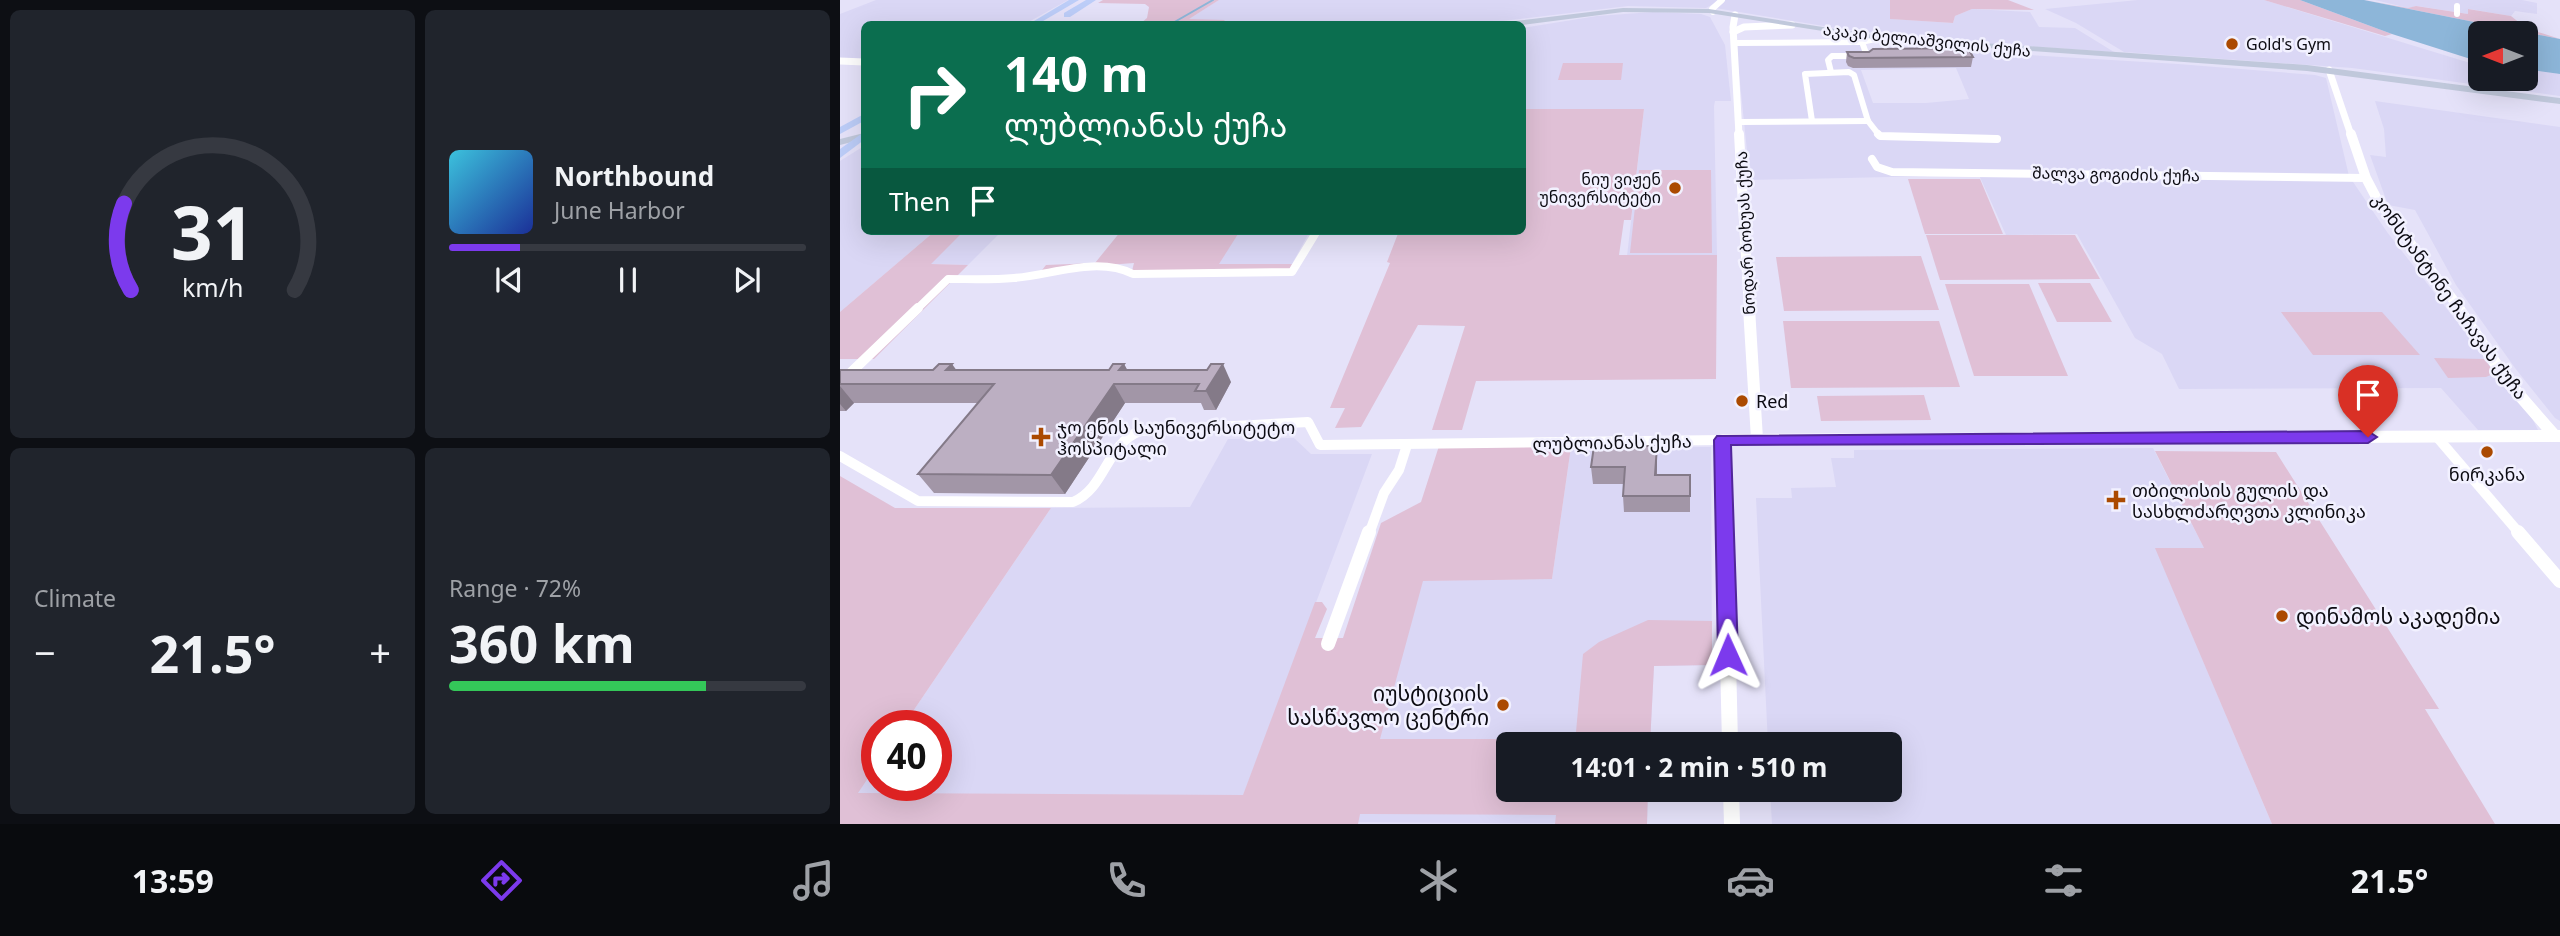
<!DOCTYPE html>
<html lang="en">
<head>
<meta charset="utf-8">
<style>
	:root { --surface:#171b24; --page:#20242c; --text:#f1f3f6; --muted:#9ea1a6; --line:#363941; --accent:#7c3aed }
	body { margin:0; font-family:"Noto Sans","Noto Sans Georgian",sans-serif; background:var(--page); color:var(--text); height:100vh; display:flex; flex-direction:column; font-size:26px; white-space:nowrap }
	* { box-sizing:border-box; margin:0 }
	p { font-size:23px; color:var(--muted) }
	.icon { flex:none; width:38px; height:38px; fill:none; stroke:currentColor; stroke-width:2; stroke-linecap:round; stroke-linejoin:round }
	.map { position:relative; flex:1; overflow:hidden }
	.sheet { display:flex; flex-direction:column; gap:10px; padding:10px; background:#0d0f14; width:840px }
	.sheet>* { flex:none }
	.guide { position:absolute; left:21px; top:21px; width:665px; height:214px; border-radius:10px; box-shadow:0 7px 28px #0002; background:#0b6e4f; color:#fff; overflow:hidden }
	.needle { width:46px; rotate:270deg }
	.buttons { position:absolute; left:1628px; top:21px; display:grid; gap:14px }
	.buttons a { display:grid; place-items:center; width:70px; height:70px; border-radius:10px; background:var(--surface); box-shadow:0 7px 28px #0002; font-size:35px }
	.speed { position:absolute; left:21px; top:710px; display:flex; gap:14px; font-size:35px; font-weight:700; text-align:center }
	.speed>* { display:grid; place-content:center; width:91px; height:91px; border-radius:50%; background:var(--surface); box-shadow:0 7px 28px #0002; line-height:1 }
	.speed .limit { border:10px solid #d22; background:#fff; color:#111 }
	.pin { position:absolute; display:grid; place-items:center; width:60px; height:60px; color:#fff; margin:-72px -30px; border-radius:50% 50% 50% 0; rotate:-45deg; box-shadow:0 0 7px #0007 }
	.pin .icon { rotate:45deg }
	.me { position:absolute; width:77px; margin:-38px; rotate:359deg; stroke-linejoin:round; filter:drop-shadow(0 0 5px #0008) }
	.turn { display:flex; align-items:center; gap:24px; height:147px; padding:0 28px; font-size:32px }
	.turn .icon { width:91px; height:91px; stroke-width:2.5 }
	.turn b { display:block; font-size:49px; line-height:60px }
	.then { display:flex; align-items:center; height:66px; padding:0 28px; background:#0003; gap:14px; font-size:26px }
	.big { font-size:52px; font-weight:700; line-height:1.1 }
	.sheet .tile { flex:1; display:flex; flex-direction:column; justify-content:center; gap:10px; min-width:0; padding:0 24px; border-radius:10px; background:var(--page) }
	.sheet .dial { align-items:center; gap:0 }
	.dial svg { height:182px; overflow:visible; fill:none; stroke:var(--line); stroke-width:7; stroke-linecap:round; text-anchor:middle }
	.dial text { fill:var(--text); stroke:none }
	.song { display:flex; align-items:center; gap:21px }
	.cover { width:84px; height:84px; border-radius:10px; background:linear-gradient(135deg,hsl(190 70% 55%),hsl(230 70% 35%)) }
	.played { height:7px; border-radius:4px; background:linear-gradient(90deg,var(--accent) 20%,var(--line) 20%) }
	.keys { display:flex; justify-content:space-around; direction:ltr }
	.heat { display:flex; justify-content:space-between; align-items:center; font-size:38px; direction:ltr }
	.charge { height:10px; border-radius:5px; background:linear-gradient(90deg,#34c759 72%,var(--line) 0) }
	.sheet .tiles { flex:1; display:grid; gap:10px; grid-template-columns:repeat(2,1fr) }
	.trip { position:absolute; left:656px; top:732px; width:406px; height:70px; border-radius:10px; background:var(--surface); box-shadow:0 7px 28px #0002; font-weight:700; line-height:70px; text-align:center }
	.tab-bar { display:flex; height:112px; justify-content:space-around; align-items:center; background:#090b0e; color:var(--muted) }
	.tab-bar .icon { width:49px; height:49px }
	.tab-bar .active { color:var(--accent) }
	.tab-bar b { font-size:32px; color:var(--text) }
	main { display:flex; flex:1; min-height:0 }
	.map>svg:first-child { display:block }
	.built { fill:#dad7f5; fill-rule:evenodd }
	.green { fill:#e0c0d6 }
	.water { fill:#8db6d9 }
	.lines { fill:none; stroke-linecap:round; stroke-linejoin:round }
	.stream { stroke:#8db6d9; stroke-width:2 }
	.minor-far3 { stroke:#fff; stroke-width:6 }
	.minor-far2 { stroke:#fff; stroke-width:8 }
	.minor-far1 { stroke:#fff; stroke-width:10 }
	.minor { stroke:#fff; stroke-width:14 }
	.tertiary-far3 { stroke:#fff; stroke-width:7 }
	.tertiary-far2 { stroke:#fff; stroke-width:10 }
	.tertiary-far1 { stroke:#fff; stroke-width:12 }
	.tertiary { stroke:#fff; stroke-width:16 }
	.secondary { fill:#c0c8db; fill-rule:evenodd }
	.primary { fill:#bccdf8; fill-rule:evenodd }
	.wall { fill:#a296a7 }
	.shaded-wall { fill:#847a88 }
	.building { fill:#bcafc2; stroke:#847a88; stroke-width:2 }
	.route { fill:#7c3aed; stroke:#51269a; stroke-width:2 }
	.poi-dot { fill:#ab4a01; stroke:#f2f1ff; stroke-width:2.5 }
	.labels { text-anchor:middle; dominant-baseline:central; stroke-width:5; stroke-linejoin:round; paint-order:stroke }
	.far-street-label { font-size:16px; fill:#0c0b12; stroke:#f2f1ff }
	.far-poi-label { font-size:16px; fill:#0c0b12; stroke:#f2f1ff; text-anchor:start }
	.street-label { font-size:18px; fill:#0c0b12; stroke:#f2f1ff }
	.poi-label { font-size:18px; fill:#0c0b12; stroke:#f2f1ff; text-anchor:start }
	.near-poi-label { font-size:21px; fill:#0c0b12; stroke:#f2f1ff; text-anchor:start }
</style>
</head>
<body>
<main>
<section class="sheet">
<div class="tiles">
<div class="tile dial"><svg viewBox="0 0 100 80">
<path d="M14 69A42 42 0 1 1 86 69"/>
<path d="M14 69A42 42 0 0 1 11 31" stroke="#7c3aed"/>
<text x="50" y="56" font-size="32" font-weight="700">31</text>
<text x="50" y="72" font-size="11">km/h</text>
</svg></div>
<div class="tile">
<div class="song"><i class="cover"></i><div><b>Northbound</b><p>June Harbor</p></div></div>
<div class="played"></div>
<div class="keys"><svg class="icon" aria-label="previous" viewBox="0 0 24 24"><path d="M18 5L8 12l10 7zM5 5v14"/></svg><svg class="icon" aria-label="pause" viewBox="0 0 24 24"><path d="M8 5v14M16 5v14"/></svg><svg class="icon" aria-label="next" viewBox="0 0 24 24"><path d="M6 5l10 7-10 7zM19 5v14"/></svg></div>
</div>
<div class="tile"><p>Climate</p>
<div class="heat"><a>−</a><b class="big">21.5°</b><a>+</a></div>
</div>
<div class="tile"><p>Range · 72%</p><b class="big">360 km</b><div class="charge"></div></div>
</div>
</section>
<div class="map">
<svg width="1720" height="824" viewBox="0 0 1720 824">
	<rect width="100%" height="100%" fill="#e5e2f9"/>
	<!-- built -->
	<g class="built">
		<path d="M36,0H228L185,24H24V60L0,58V14Z"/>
		<path d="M379,0H880L866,8L788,6L638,24H374H381L347,20Z"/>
		<path d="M885,0H1050L1051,19L1113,23L1115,16L1132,9L1190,12L1199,27L1235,28L1274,52L1107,41L1002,29L875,8Z"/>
		<path d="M1298,0H1424L1640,66V79H1685V69L1720,74V96L1512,68L1284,52L1236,23L1205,9Z"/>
		<path d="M1535,0H1682L1697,3V14L1675,11L1671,16L1629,9L1628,14L1577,6L1568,8Z"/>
		<path d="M813,12L861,14L870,17L885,45L891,101H875L874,106L877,255L787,256L804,109H683V28L757,16Z"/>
		<path d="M896,44H1024L1029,57L1105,50L1338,64L1475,75L1486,78L1509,176L1547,232L1692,418L1698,430H1638L1601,388L1339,389L1322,354L1295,338L1237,234L1166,235L1139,175L910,180ZM1116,68L1129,99L1086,103H1033L1021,70Z"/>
		<path d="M1535,101L1720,127V421L1715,418L1675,368L1616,285L1575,210L1548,205L1530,155L1546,157L1544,129Z"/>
		<path d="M24,146V231H95L0,312V161Z"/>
		<path d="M124,231H162L128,265L90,264Z"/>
		<path d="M400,231H470L452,264H378Z"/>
		<path d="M454,438L471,454H532L403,796L17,794L37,765V786H96V726H63L211,508L350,507L388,439Z"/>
		<path d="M731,447H871L872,665L814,666L810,744H668V789H808L807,824L477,822L552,581L712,579Z"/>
		<path d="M1313,448L1364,548L1316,549L1432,824H932L930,789H1050V744H928L916,498H952L951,488L996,487L991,458H1014V450Z"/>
	</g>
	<!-- green -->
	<g class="green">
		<path d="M263,0H379L349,19L385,20L381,24H300L307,18L309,7L305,4L258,3Z"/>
		<path d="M1050,0H1168L1194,10L1132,9L1115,16L1113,23L1050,19Z"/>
		<path d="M1424,0H1460L1552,34L1545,36Z"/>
		<path d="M1524,0L1568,8L1576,6L1628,14V9L1671,16L1686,28L1720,39Z"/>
		<path d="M723,63H783L781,80H718Z"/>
		<path d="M683,109H804L791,220H784L779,255H877L876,379L636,381L622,430H592L625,326L578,325L521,427L495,428L505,408H490L550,263L547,262L559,231H682Z"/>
		<path d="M799,170H871L872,253H790Z"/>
		<path d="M1068,179H1140L1163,234H1085Z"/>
		<path d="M95,231H124L91,264L128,265L34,359H0V312Z"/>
		<path d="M281,231H400L379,264H452L449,270L292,271L294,263L202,270L206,265L255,263Z"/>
		<path d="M1086,235H1235L1260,279L1100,280Z"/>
		<path d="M1081,256L1099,310L944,311L936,257Z"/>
		<path d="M1198,283H1250L1272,322H1217Z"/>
		<path d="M1105,284H1189L1228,376H1134Z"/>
		<path d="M1441,312H1542L1580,355H1473Z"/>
		<path d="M943,321H1099L1120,387L951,388Z"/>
		<path d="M1594,358L1644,359L1655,373L1646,377L1608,378Z"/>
		<path d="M1084,395L1091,420L981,421L977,396Z"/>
		<path d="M599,446L731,447L712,579L583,581L540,739H726L736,732L743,654L759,642L808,620L872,621V665L814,666L810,744H668V789H808L807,824H715L716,815L529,814H520L518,824H0V476L55,508H211L63,726H37V765L18,793L403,795L475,602H482L487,609L475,638H503L541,523L581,502Z"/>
		<path d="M1315,451L1436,452L1599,709H1585L1655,824H1432L1315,548H1364Z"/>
	</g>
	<!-- water -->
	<path class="water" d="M1460,0H1524L1720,39V74L1685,69V33H1640V62L1552,34Z"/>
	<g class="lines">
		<!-- stream -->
		<path class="stream" d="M331,24L373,0"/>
		<!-- minor-far3 -->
		<g class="minor-far3">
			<path d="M1617,6V14"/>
			<path d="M873,12L872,9L882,0"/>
			<path d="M894,43L1021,42L1040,38"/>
			<path d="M991,72L988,60L992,56H1027L1022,42"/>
			<path d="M972,121L965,74L1009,72L1014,75L1028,121L1039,135"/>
			<path d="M899,122L1028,121"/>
		</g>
		<!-- minor-far2 -->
		<g class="minor-far2">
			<path d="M1038,134L1040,136L1157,139"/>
			<path d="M1032,159L1037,167L1052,172L1526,178"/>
			<path d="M77,309L108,279C130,279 152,280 174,278C212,275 257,256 293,274L452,272L477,231"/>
		</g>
		<!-- minor-far1 -->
		<g class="minor-far1">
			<path d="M0,383L78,308"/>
			<path d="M1597,437L1680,534"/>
			<path d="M0,456L78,501L233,502C266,488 266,444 300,431L468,422L480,445L883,440"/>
			<path d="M529,534L544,493L559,470L567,445"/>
		</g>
		<!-- minor -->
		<g class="minor">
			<path d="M1678,532L1720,581"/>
			<path d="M488,644L529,532"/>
		</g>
		<!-- tertiary-far3 -->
		<g class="tertiary-far3">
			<path d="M895,15L893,27L899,135"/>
			<path d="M893,32L904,27L952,25"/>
			<path d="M0,61L24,62"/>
			<path d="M1489,70L1511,135"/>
		</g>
		<!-- tertiary-far2 -->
		<g class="tertiary-far2">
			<path d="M899,134L909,309"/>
			<path d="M1511,134L1526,178L1537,199L1620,309"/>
		</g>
		<!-- tertiary-far1 -->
		<g class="tertiary-far1">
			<path d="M909,308L917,439"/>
			<path d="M1618,308L1668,382L1715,436"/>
			<path d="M885,534L883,440L1720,436"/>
		</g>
		<!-- tertiary -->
		<g class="tertiary">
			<path d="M885,532L890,744"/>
			<path d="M891,789L892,824"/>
		</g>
		<!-- secondary -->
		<g class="secondary">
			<path d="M783,8L869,9L1040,36L1467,65L1720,98V104L1467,71L1040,40L869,13L783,12L682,25L664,24L668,22Z"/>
			<path d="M24,133V139L0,145V139Z"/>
		</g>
		<!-- primary -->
		<g class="primary">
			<path d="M229,0H239L198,24H189Z"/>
			<path d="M246,0H256L230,17H224V13Z"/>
			<path d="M24,114V121L0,134V127Z"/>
			<path d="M24,132V140L0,158V149Z"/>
		</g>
	</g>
	<!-- wall -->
	<g class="wall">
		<path d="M1007,52L1133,57L1131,67L1013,68L1008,66L1006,62Z"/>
		<path d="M284,364L287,370L391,382L376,410H364L361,403H285L225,494L94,493L78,474L138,403H14L6,411H0V370H269Z"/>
		<path d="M817,463V475H850V512H784L783,496L784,484H753L751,467Z"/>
	</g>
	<!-- shaded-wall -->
	<g class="shaded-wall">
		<path d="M112,364L125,382L106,370Z"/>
		<path d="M284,364L294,382L279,370Z"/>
		<path d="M383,364L391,382L376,410L366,391Z"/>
		<path d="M274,384L285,403L225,494L211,475Z"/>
		<path d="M0,386L14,403L6,411L0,404Z"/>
		<path d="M817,446V463L816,491L815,475Z"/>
	</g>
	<!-- building -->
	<g class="building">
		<path d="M1128,48L1133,57L1014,58L1009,56L1007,52H1029L1033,49Z"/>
		<path d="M99,364H112L106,370H269L273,364H284L279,370H367L371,364H383L366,391H355L359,384H274L211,475L78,474L154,384H0V370H93Z"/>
		<path d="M754,446H817L815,475H850V496H783L785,467H751Z"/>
	</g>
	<!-- route -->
	<path class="route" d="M1528,431L1537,437L1528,443L891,445L898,655L895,661L888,664L881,661L878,655L874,440L877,436Z"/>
	<!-- markers -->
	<g class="poi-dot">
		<circle cx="1392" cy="44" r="7"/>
		<circle cx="835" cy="188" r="7"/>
		<circle cx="902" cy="401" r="7"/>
		<path d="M197.5 426.5h7v7h7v7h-7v7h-7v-7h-7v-7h7z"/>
		<circle cx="1647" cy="452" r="7"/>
		<path d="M1272.5 489.5h7v7h7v7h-7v7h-7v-7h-7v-7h7z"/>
		<circle cx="1442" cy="616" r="7"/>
		<circle cx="663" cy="705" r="7"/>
	</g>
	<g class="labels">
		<!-- far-street labels -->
		<g class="far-street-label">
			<text transform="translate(1087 40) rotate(6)">აკაკი ბელიაშვილის ქუჩა</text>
			<text transform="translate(1276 174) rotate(1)">შალვა გოგიძის ქუჩა</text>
			<text transform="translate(905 233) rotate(-93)">ნოდარ ბოხუას ქუჩა</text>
		</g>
		<!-- far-poi labels -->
		<g class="far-poi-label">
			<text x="1406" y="44">Gold's Gym</text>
			<text x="821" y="179" text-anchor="end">ნიუ ვიჟენ<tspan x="821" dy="18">უნივერსიტეტი</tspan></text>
		</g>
		<!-- street labels -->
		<g class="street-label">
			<text transform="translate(1610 296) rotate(54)">კონსტანტინე ჩაჩავას ქუჩა</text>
			<text transform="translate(772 442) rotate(-1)">ლუბლიანას ქუჩა</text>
		</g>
		<!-- poi labels -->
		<g class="poi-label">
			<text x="916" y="401">Red</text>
			<text x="217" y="427">ჯო ენის საუნივერსიტეტო<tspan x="217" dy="21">ჰოსპიტალი</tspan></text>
			<text x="1647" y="474" text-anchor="middle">ნირკანა</text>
			<text x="1292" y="490">თბილისის გულის და<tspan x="1292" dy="21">სასხლძარღვთა კლინიკა</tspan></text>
		</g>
		<!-- near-poi labels -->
		<g class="near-poi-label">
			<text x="1456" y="616">დინამოს აკადემია</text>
			<text x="649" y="693" text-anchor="end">იუსტიციის<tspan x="649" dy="24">სასწავლო ცენტრი</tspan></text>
		</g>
	</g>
</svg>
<div class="buttons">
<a><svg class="needle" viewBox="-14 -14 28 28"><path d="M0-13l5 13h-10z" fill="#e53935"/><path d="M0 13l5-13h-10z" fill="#9ea1a6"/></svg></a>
</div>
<div class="speed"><div class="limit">40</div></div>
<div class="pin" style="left:1528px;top:437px;background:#d93025"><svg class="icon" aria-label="arrive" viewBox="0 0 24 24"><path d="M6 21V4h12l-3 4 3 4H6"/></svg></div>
<svg class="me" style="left:888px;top:655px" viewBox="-20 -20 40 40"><path d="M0-17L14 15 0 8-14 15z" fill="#7c3aed" stroke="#fff" stroke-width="4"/></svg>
<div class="trip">14:01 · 2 min · 510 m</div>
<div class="guide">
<div class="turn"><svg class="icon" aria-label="right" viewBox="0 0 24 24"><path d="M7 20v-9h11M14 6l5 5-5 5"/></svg><div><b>140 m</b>ლუბლიანას ქუჩა</div></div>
<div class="then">Then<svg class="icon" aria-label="arrive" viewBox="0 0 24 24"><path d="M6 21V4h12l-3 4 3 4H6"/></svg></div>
</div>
</div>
</main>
<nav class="tab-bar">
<b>13:59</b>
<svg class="icon active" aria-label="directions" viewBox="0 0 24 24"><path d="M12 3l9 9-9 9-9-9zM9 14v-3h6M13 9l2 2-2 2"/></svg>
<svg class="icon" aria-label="music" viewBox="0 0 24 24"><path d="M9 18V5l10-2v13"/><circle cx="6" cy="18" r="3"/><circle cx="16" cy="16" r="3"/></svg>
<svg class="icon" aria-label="phone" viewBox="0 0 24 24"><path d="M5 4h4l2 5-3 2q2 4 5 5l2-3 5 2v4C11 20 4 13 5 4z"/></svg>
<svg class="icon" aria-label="climate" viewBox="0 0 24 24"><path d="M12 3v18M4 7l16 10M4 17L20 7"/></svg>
<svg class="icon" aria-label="car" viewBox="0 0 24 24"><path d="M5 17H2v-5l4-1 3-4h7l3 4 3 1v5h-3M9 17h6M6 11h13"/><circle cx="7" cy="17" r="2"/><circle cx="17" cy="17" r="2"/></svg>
<svg class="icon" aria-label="filters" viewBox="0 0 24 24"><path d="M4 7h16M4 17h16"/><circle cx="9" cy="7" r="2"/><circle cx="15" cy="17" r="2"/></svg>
<b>21.5°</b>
</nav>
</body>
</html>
